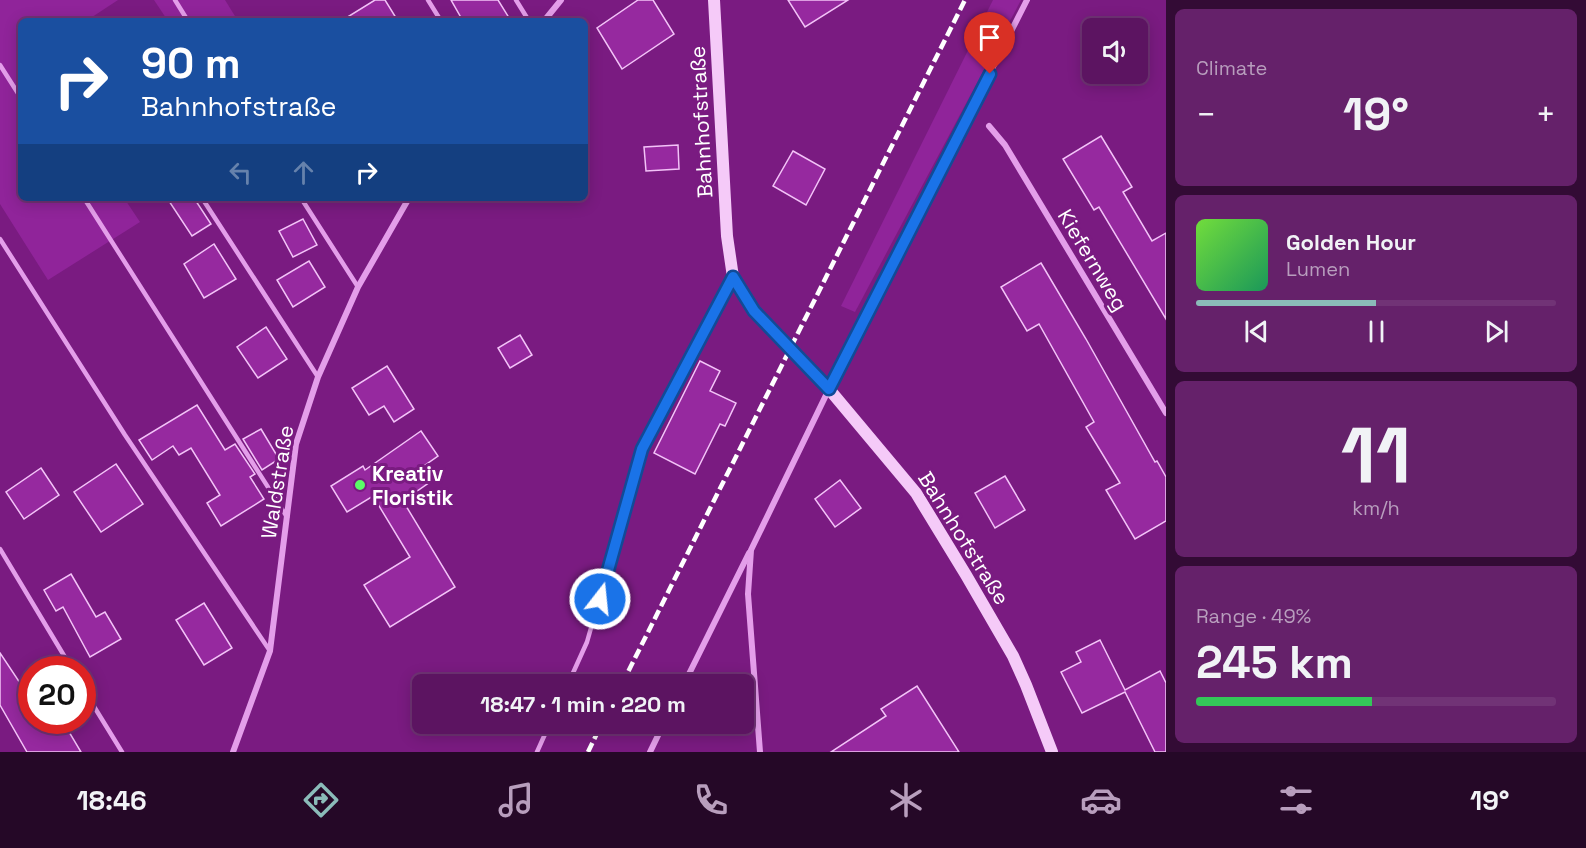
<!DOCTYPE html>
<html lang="en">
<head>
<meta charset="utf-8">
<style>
	:root { --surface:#5c1461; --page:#65216a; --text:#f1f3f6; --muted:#b89ebd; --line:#713376; --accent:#8bbbb9 }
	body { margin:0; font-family:"Space Grotesk",sans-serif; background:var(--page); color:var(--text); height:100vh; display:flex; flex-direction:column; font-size:22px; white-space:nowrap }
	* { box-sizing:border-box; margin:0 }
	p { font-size:20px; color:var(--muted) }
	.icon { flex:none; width:33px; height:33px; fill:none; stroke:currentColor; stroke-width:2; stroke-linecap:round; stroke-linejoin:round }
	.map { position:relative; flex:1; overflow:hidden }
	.sheet { display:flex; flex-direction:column; gap:9px; padding:9px; background:#330b35; width:420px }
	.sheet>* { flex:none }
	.top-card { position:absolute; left:18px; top:18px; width:570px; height:183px; border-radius:9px; box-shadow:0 3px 15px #0003,0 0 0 2px var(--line); background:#1a4fa0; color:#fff; overflow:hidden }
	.controls { position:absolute; left:1082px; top:18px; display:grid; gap:12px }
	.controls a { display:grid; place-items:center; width:66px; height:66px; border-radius:9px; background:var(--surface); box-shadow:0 3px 15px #0003,0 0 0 2px var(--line); font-size:30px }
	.speed { position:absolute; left:18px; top:656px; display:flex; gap:12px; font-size:30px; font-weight:700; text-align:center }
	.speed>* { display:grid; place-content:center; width:78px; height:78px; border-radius:50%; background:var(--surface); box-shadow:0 3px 15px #0003,0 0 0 2px var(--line); line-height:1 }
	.speed .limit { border:9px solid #d22; background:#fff; color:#111 }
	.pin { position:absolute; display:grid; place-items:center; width:51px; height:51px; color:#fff; margin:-62px -26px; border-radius:50% 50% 50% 0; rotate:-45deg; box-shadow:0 0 6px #0007 }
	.pin .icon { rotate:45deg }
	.me { position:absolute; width:66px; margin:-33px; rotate:16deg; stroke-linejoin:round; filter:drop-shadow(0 0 4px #0008) }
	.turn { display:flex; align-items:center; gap:21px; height:126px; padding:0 24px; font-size:27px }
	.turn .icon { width:78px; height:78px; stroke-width:2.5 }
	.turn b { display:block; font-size:42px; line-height:51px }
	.lanes { display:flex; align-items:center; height:57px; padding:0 24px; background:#0003; justify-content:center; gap:30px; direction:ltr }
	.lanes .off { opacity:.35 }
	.big { font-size:45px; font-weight:800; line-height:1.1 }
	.sheet .tile { flex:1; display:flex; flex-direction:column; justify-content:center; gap:9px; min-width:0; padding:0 21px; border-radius:9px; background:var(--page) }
	.sheet .dial { align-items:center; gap:0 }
	.dial b { font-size:78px; line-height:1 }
	.song { display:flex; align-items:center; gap:18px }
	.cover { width:72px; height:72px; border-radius:9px; background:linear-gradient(135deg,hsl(100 70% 55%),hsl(150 70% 35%)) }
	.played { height:6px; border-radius:3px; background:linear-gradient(90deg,var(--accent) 50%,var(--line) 50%) }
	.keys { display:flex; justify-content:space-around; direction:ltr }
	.heat { display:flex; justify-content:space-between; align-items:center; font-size:33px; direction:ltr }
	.charge { height:9px; border-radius:4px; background:linear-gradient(90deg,#34c759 49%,var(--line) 0) }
	.trip { position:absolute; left:412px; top:674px; width:342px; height:60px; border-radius:9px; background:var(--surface); box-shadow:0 3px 15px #0003,0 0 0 2px var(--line); font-weight:800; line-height:60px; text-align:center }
	.dock { display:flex; height:96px; justify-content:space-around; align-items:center; background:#250827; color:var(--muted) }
	.dock .icon { width:42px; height:42px }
	.dock .on { color:var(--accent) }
	.dock b { font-size:27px; color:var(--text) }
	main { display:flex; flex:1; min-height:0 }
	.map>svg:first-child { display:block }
	.green { fill:#90249a }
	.building { fill:#96299f; stroke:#f3c3f8; stroke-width:1.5 }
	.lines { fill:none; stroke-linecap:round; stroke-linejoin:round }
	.service { stroke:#e49eea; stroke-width:4.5 }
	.minor { stroke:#e49eea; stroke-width:6 }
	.secondary { stroke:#f5caf8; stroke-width:12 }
	.rail { stroke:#fff; stroke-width:4.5; stroke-dasharray:10 4.5; stroke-linecap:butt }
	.route-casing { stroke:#114b97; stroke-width:15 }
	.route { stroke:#1a73e8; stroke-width:10 }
	.poi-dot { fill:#5afc67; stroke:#7a1b81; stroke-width:2 }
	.labels { text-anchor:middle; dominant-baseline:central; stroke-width:6; stroke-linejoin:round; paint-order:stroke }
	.street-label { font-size:21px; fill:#fff; stroke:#7a1b81 }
	.poi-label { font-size:21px; font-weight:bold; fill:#fff; stroke:#7a1b81; text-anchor:start }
</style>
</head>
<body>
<main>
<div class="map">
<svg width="1166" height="752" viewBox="0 0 1166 752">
	<rect width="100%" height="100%" fill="#7a1b81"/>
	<!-- green -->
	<g class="green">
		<path d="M0,0H118L86,21H21V198H124L140,222L48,280L0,204Z"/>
		<path d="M154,0H225L238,21H168Z"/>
		<path d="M993,0H1021L855,312L841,306Z"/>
	</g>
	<!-- building -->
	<g class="building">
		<path d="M375,0H385L398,21H341Z"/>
		<path d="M451,0H498L511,21H463Z"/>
		<path d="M638,0H653L674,34L622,69L597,28Z"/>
		<path d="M788,0H848L805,27Z"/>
		<path d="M1101,136L1132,187L1123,192L1152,241L1166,233V319L1099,207L1094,210L1063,159Z"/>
		<path d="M678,145L679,169L646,171L644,147Z"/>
		<path d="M793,151L825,169L806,205L773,186Z"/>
		<path d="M167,198H194L211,224L192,236Z"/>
		<path d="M303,219L317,245L293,257L279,231Z"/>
		<path d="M214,244L236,279L204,298L184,264Z"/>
		<path d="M309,261L325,287L293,307L277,280Z"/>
		<path d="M1041,263L1086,339L1155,462L1157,461L1166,477V521L1135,539L1106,490L1120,483L1086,427L1094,422L1039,324L1027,331L1001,287Z"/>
		<path d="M266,327L287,359L258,378L237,347Z"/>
		<path d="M520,335L532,355L510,368L498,348Z"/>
		<path d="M700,361L720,371L710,391L736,403L725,426L720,424L695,474L654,453Z"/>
		<path d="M387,366L414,409L394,422L384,406L369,415L352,388Z"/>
		<path d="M197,405L225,450L235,444L255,474L250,477L264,499L221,526L207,503L220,495L191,448L179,455L173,446L152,460L139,440Z"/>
		<path d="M261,429L279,459L262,470L243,439Z"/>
		<path d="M421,431L438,456L421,468L430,482L403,501L455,587L390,627L364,585L410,557L373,496L347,512L331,486L363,466L365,470Z"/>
		<path d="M116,464L143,504L101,532L74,492Z"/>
		<path d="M41,468L59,495L24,519L6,492Z"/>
		<path d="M1005,476L1025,510L995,528L975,493Z"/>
		<path d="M840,480L861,508L835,527L815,499Z"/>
		<path d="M71,574L96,617L105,612L121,639L90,657L63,607L56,611L44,590Z"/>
		<path d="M204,603L232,648L204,665L176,620Z"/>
		<path d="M1100,640L1125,690L1160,671L1166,683V752H1155L1125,692L1082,713L1061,672L1081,662L1076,652Z"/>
		<path d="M0,653L22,686L32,681V720H62L81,752H27L0,705Z"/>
		<path d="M917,686L959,752H831L886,716L881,709Z"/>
	</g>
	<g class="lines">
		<!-- service -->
		<g class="service">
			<path d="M175,0L188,21"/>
			<path d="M428,0L441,21"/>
			<path d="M516,0L529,21"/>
			<path d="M0,65L21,98"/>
			<path d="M84,198L287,517"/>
			<path d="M202,198L318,377"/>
			<path d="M301,198L358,287"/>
			<path d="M0,239L125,435L270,651"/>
			<path d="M0,549L72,669"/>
			<path d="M568,684L587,642L642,449L732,279"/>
			<path d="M82,687L122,752"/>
			<path d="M537,752L550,723"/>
		</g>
		<!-- minor -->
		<g class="minor">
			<path d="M544,21L561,0"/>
			<path d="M989,126L1005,145L1166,413"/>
			<path d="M684,684L749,553"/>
			<path d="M233,752L270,651L296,444L318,377L358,287L409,198"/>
			<path d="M650,752L664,723"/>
			<path d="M760,752L748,594L751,550L829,389L1027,0"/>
		</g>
		<!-- secondary -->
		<path class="secondary" d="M714,0L727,236L733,277L754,311L829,389L916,493L966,575L1013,656L1026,685L1052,752"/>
		<!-- rail -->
		<g class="rail">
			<path d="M622,684L965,0"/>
			<path d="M588,752L602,723"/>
		</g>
	</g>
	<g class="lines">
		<!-- route casing -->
		<g class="route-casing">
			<path id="route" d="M600,599L642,449L733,277L754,311L829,389L990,74"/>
		</g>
		<!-- route -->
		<use href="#route" class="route"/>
	</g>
	<!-- markers -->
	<circle class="poi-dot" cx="360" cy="485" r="6"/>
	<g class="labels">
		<!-- street labels -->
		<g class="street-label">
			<text transform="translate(701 122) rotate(-93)">Bahnhofstraße</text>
			<text transform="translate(1093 260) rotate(59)">Kiefernweg</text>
			<text transform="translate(277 482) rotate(-81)">Waldstraße</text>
			<text transform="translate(964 538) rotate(58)">Bahnhofstraße</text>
		</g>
		<!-- poi labels -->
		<g class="poi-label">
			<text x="372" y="473">Kreativ<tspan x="372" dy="24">Floristik</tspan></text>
		</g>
	</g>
</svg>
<div class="controls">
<a><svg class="icon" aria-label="sound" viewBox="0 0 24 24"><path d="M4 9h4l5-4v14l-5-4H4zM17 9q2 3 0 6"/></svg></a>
</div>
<div class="speed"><div class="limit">20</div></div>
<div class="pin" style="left:990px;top:74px;background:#d93025"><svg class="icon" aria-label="arrive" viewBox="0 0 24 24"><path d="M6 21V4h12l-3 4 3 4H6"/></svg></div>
<svg class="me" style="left:600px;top:599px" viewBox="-20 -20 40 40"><circle r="17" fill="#1a73e8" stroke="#fff" stroke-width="3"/><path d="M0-11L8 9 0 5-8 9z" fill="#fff"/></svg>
<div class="trip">18:47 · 1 min · 220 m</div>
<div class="top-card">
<div class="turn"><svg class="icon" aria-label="right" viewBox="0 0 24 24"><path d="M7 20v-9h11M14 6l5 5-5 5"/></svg><div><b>90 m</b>Bahnhofstraße</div></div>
<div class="lanes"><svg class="icon off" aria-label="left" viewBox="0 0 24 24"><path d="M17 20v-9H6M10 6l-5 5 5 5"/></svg><svg class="icon off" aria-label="ahead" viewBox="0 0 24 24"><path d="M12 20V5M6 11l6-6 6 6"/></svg><svg class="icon" aria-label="right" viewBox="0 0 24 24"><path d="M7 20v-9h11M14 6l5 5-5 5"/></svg></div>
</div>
</div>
<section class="sheet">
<div class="tile"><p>Climate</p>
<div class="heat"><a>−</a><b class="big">19°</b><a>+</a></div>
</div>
<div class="tile">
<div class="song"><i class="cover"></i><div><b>Golden Hour</b><p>Lumen</p></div></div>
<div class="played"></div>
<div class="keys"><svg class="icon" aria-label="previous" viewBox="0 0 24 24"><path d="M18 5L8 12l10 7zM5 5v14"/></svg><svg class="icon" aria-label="pause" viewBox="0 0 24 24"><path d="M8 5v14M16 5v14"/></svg><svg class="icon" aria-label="next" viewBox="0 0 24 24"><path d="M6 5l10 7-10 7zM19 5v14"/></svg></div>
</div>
<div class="tile dial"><b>11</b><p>km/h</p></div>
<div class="tile"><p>Range · 49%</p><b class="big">245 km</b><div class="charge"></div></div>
</section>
</main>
<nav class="dock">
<b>18:46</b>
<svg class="icon on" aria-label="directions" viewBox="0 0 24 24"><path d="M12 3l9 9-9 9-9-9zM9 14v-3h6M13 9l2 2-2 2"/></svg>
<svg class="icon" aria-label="music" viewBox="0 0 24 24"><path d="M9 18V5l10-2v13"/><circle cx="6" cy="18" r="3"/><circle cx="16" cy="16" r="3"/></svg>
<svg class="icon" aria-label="phone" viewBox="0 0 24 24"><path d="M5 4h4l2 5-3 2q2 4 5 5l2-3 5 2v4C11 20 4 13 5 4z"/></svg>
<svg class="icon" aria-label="climate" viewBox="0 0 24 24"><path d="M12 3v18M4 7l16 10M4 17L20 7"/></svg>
<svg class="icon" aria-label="car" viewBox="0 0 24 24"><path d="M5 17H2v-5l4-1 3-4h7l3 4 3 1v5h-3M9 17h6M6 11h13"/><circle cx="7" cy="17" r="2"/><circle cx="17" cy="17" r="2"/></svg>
<svg class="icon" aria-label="filters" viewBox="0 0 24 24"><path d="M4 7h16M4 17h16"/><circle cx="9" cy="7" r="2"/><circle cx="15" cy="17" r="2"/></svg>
<b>19°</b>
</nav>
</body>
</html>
